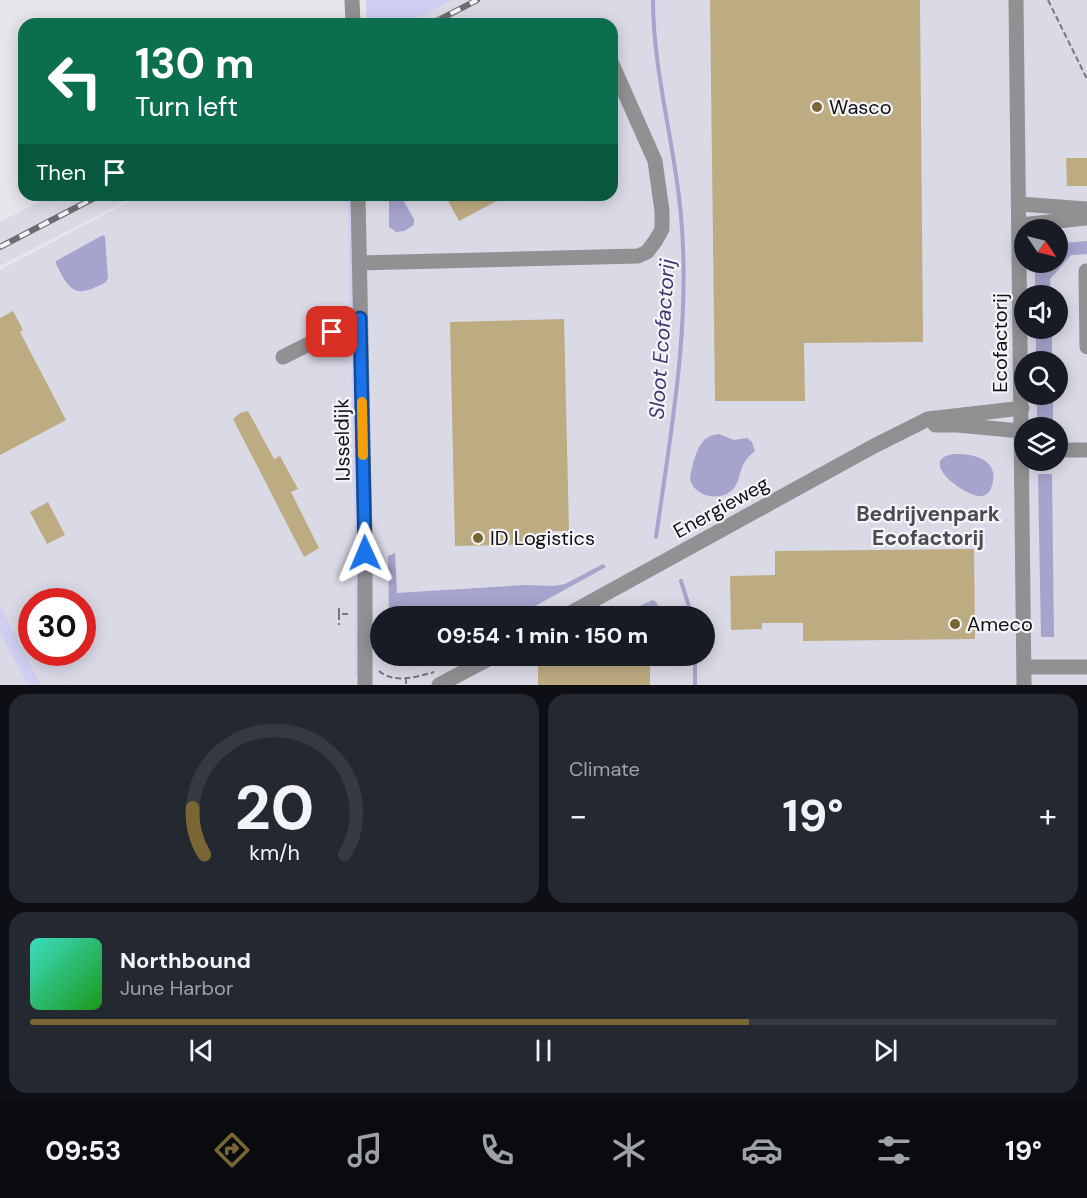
<!DOCTYPE html>
<html lang="en">
<head>
<meta charset="utf-8">
<style>
	:root { --surface:#171b24; --page:#242831; --text:#f1f3f6; --muted:#9ea1a6; --line:#363941; --accent:#7a6635 }
	body { margin:0; font-family:"DM Sans",sans-serif; background:var(--page); color:var(--text); height:100vh; display:flex; flex-direction:column; font-size:22px; white-space:nowrap }
	* { box-sizing:border-box; margin:0 }
	p { font-size:20px; color:var(--muted) }
	.icon { flex:none; width:33px; height:33px; fill:none; stroke:currentColor; stroke-width:2; stroke-linecap:round; stroke-linejoin:round }
	.map { position:relative; height:685px; overflow:hidden }
	.details { display:flex; flex-direction:column; gap:9px; padding:9px; background:#0d0f14; flex:1 }
	.details>* { flex:none }
	.banner { position:absolute; left:18px; top:18px; width:600px; height:183px; border-radius:18px; box-shadow:0 3px 15px #0003; background:#0b6e4f; color:#fff; overflow:hidden }
	.needle { width:39px; rotate:125deg }
	.fabs { position:absolute; left:1014px; top:219px; display:grid; gap:12px }
	.fabs a { display:grid; place-items:center; width:54px; height:54px; border-radius:50%; background:var(--surface); box-shadow:0 3px 15px #0003; font-size:30px }
	.speed { position:absolute; left:18px; top:588px; display:flex; gap:12px; font-size:30px; font-weight:700; text-align:center }
	.speed>* { display:grid; place-content:center; width:78px; height:78px; border-radius:50%; background:var(--surface); box-shadow:0 3px 15px #0003; line-height:1 }
	.speed .limit { border:9px solid #d22; background:#fff; color:#111 }
	.pin { position:absolute; display:grid; place-items:center; width:51px; height:51px; color:#fff; margin:-26px; border-radius:12px; box-shadow:0 3px 9px #0006 }
	.me { position:absolute; width:66px; margin:-33px; rotate:359deg; stroke-linejoin:round; filter:drop-shadow(0 0 4px #0008) }
	.turn { display:flex; align-items:center; gap:21px; height:126px; padding:0 18px; font-size:27px }
	.turn .icon { width:78px; height:78px; stroke-width:2.5 }
	.turn b { display:block; font-size:42px; line-height:51px }
	.then { display:flex; align-items:center; height:57px; padding:0 18px; background:#0003; gap:12px; font-size:22px }
	.big { font-size:45px; font-weight:700; line-height:1.1 }
	.details .widget { flex:1; display:flex; flex-direction:column; justify-content:center; gap:9px; min-width:0; padding:0 21px; border-radius:18px; background:var(--page) }
	.details .dial { align-items:center; gap:0 }
	.dial svg { height:156px; overflow:visible; fill:none; stroke:var(--line); stroke-width:7; stroke-linecap:round; text-anchor:middle }
	.dial text { fill:var(--text); stroke:none }
	.song { display:flex; align-items:center; gap:18px }
	.cover { width:72px; height:72px; border-radius:9px; background:linear-gradient(135deg,hsl(170 70% 55%),hsl(120 70% 35%)) }
	.played { height:6px; border-radius:3px; background:linear-gradient(90deg,var(--accent) 70%,var(--line) 70%) }
	.keys { display:flex; justify-content:space-around; direction:ltr }
	.heat { display:flex; justify-content:space-between; align-items:center; font-size:33px; direction:ltr }
	.details .tiles { flex:1; display:grid; gap:9px; grid-template-columns:1fr 1fr }
	.widget:last-child { grid-column:span 2 }
	.trip { position:absolute; left:370px; top:606px; width:345px; height:60px; border-radius:30px; background:var(--surface); box-shadow:0 3px 15px #0003; font-weight:700; line-height:60px; text-align:center }
	.tabs { display:flex; height:96px; justify-content:space-around; align-items:center; background:#090b0e; color:var(--muted) }
	.tabs .icon { width:42px; height:42px }
	.tabs .selected { color:var(--accent) }
	.tabs b { font-size:27px; color:var(--text) }
	.map>svg:first-child { display:block }
	.built { fill:#dad9e6; fill-rule:evenodd }
	.green { fill:#d1cff1 }
	.water { fill:#a6a3cd }
	.lines { fill:none; stroke-linecap:round; stroke-linejoin:round }
	.stream { stroke:#a6a3cd; stroke-width:4 }
	.building { fill:#bdab81 }
	.path { stroke:#78787b; stroke-width:2; stroke-dasharray:6 3; stroke-linecap:butt }
	.minor { stroke:#919193; stroke-width:15 }
	.rail-casing { stroke:#6d6c70; stroke-width:6 }
	.rail { stroke:#f4f4f9; stroke-width:4; stroke-dasharray:11; stroke-linecap:butt }
	.route-casing { stroke:#114b97; stroke-width:15 }
	.route { stroke:#1a73e8; stroke-width:10 }
	.slow { stroke:#f59e0b; stroke-width:10 }
	.poi-dot { fill:#7a6635; stroke:#f4f4f9; stroke-width:2 }
	.labels { text-anchor:middle; dominant-baseline:central; stroke-width:4.5; stroke-linejoin:round; paint-order:stroke }
	.poi-label { font-size:20px; fill:#111113; stroke:#f4f4f9; text-anchor:start }
	.street-label { font-size:20px; fill:#111113; stroke:#f4f4f9 }
	.water-label { font-size:21px; font-style:italic; fill:#40386e; stroke:#f4f4f9 }
	.neighbourhood-label { font-size:21px; font-weight:bold; fill:#4b4b4f; stroke:#f4f4f9 }
</style>
</head>
<body>
<div class="map">
<svg width="1087" height="685" viewBox="0 0 1087 685">
	<rect width="100%" height="100%" fill="#e7e6eb"/>
	<!-- built -->
	<g class="built">
		<path d="M453,0H1087V685H0V270L141,195H612V24H407ZM1024,230H1058V262H1024ZM1024,296H1058V328H1024ZM1024,362H1058V394H1024ZM1024,428H1058V460H1024ZM32,602H82V652H32ZM381,616H705V656H381Z"/>
		<path d="M53,195H137L0,266V222Z"/>
	</g>
	<!-- green -->
	<g class="green">
		<path d="M366,0H453L407,24H366Z"/>
		<path d="M348,195H355L354,307L350,315Z"/>
		<path d="M351,337L355,343L359,577V676H355V560Z"/>
		<path d="M0,606L41,685H28L0,633Z"/>
	</g>
	<!-- water -->
	<g class="water">
		<path d="M389,195H400L414,219V225L404,231L396,232L389,227Z"/>
		<path d="M103,235L105,237L108,278L106,282C75,299 70,292 56,264V261Z"/>
		<path d="M1087,241V254L1071,255L1050,279L1051,295H1035V268L1042,263L1058,262V249L1064,243Z"/>
		<rect x="1036" y="329" width="16" height="32"/>
		<rect x="1037" y="395" width="16" height="29"/>
		<path d="M719,434L734,440L747,438L752,442L755,451C750,455 746,459 743,465C739,474 739,485 731,491C719,501 697,497 691,482C689,477 691,473 692,468C696,453 700,435 719,434Z"/>
		<path d="M953,454C978,453 1003,462 990,491C988,493 985,496 982,496C969,499 915,461 953,454Z"/>
		<path d="M1038,474H1052L1054,637H1041Z"/>
		<path d="M395,553L397,593L524,585L554,586L565,584L603,564L606,567L517,616H389L388,556Z"/>
		<path d="M653,600L657,603L662,616H618Z"/>
		<path d="M391,656H446C429,663 404,673 391,656Z"/>
	</g>
	<g class="lines">
		<!-- stream -->
		<g class="stream">
			<path d="M653,0C653,72 675,144 681,216C691,323 671,432 656,537"/>
			<path d="M681,581L692,616"/>
			<path d="M695,656V685"/>
		</g>
	</g>
	<!-- building -->
	<g class="building">
		<path d="M710,0H920L923,342L804,343L805,401H715Z"/>
		<path d="M1066,158H1087V186H1067Z"/>
		<path d="M445,195H508L459,221Z"/>
		<path d="M13,311L23,330L20,332L66,420L0,455V318Z"/>
		<path d="M564,319L569,531H545V544L455,546L450,322Z"/>
		<path d="M248,411L274,459L280,456L298,489L291,492L319,548L304,557L233,419L240,413Z"/>
		<path d="M48,502L65,535L47,544L30,512Z"/>
		<path d="M974,549L975,639L803,641V623H762V629L731,630L730,576L775,575V551Z"/>
		<path d="M650,660V685H538V663Z"/>
	</g>
	<g class="lines">
		<!-- path -->
		<g class="path">
			<path d="M1048,0L1087,79"/>
			<path d="M339,608V614H351"/>
			<path d="M339,614V625"/>
			<path d="M542,616L553,611"/>
			<path d="M379,671C394,684 417,677 434,672"/>
			<path d="M406,678V685"/>
		</g>
		<!-- minor -->
		<g class="minor">
			<path d="M352,0L353,24"/>
			<path d="M1016,0L1024,685"/>
			<path d="M358,195L365,538V685"/>
			<path d="M1020,204L1087,209"/>
			<path d="M1020,225L1087,218"/>
			<path d="M359,263L638,256L647,252L656,240L662,229V211L655,161L612,64"/>
			<path d="M1086,271L1087,347"/>
			<path d="M283,357L360,318"/>
			<path d="M935,425H957L1021,431"/>
			<path d="M1058,450H1087"/>
			<path d="M565,616L874,446L928,419L1022,408"/>
			<path d="M1024,667H1087"/>
			<path d="M439,685L494,656"/>
		</g>
		<!-- rail casing -->
		<g class="rail-casing">
			<g id="rail">
				<path d="M431,24L477,0"/>
				<path d="M0,247L100,195"/>
			</g>
		</g>
		<!-- rail -->
		<use href="#rail" class="rail"/>
	</g>
	<g class="lines">
		<!-- route casing -->
		<g class="route-casing">
			<path id="route" d="M332,332L360,318L365,553"/>
		</g>
		<!-- route -->
		<use href="#route" class="route"/>
		<!-- slow -->
		<path class="slow" d="M362,402L363,455"/>
	</g>
	<!-- markers -->
	<g class="poi-dot">
		<circle cx="817" cy="107" r="6"/>
		<circle cx="478" cy="538" r="6"/>
		<circle cx="955" cy="624" r="6"/>
	</g>
	<g class="labels">
		<!-- poi labels -->
		<g class="poi-label">
			<text x="829" y="107">Wasco</text>
			<text x="490" y="538">ID Logistics</text>
			<text x="967" y="624">Ameco</text>
		</g>
		<!-- street labels -->
		<g class="street-label">
			<text transform="translate(1000 343) rotate(-90)">Ecofactorij</text>
			<text transform="translate(342 440) rotate(-91)">IJsseldijk</text>
			<text transform="translate(721 507) rotate(-29)">Energieweg</text>
		</g>
		<!-- water labels -->
		<g class="water-label">
			<text transform="translate(662 339) rotate(-86)">Sloot Ecofactorij</text>
		</g>
		<!-- neighbourhood labels -->
		<g class="neighbourhood-label">
			<text x="928" y="514">Bedrijvenpark<tspan x="928" dy="24">Ecofactorij</tspan></text>
		</g>
	</g>
</svg>
<div class="fabs">
<a><svg class="needle" viewBox="-14 -14 28 28"><path d="M0-13l5 13h-10z" fill="#e53935"/><path d="M0 13l5-13h-10z" fill="#9ea1a6"/></svg></a>
<a><svg class="icon" aria-label="sound" viewBox="0 0 24 24"><path d="M4 9h4l5-4v14l-5-4H4zM17 9q2 3 0 6"/></svg></a>
<a><svg class="icon" aria-label="search" viewBox="0 0 24 24"><circle cx="10" cy="10" r="6"/><path d="M15 15l6 6"/></svg></a>
<a><svg class="icon" aria-label="layers" viewBox="0 0 24 24"><path d="M12 4l9 5-9 5-9-5zM3 14l9 5 9-5"/></svg></a>
</div>
<div class="speed"><div class="limit">30</div></div>
<div class="pin" style="left:332px;top:332px;background:#d93025"><svg class="icon" aria-label="arrive" viewBox="0 0 24 24"><path d="M6 21V4h12l-3 4 3 4H6"/></svg></div>
<svg class="me" style="left:365px;top:553px" viewBox="-20 -20 40 40"><path d="M0-17L14 15 0 8-14 15z" fill="#1a73e8" stroke="#fff" stroke-width="4"/></svg>
<div class="trip">09:54 · 1 min · 150 m</div>
<div class="banner">
<div class="turn"><svg class="icon" aria-label="left" viewBox="0 0 24 24"><path d="M17 20v-9H6M10 6l-5 5 5 5"/></svg><div><b>130 m</b>Turn left</div></div>
<div class="then">Then<svg class="icon" aria-label="arrive" viewBox="0 0 24 24"><path d="M6 21V4h12l-3 4 3 4H6"/></svg></div>
</div>
</div>
<section class="details">
<div class="tiles">
<div class="widget dial"><svg viewBox="0 0 100 80">
<path d="M14 69A42 42 0 1 1 86 69"/>
<path d="M14 69A42 42 0 0 1 8 45" stroke="#7a6635"/>
<text x="50" y="56" font-size="32" font-weight="700">20</text>
<text x="50" y="72" font-size="11">km/h</text>
</svg></div>
<div class="widget"><p>Climate</p>
<div class="heat"><a>−</a><b class="big">19°</b><a>+</a></div>
</div>
<div class="widget">
<div class="song"><i class="cover"></i><div><b>Northbound</b><p>June Harbor</p></div></div>
<div class="played"></div>
<div class="keys"><svg class="icon" aria-label="previous" viewBox="0 0 24 24"><path d="M18 5L8 12l10 7zM5 5v14"/></svg><svg class="icon" aria-label="pause" viewBox="0 0 24 24"><path d="M8 5v14M16 5v14"/></svg><svg class="icon" aria-label="next" viewBox="0 0 24 24"><path d="M6 5l10 7-10 7zM19 5v14"/></svg></div>
</div>
</div>
</section>
<nav class="tabs">
<b>09:53</b>
<svg class="icon selected" aria-label="directions" viewBox="0 0 24 24"><path d="M12 3l9 9-9 9-9-9zM9 14v-3h6M13 9l2 2-2 2"/></svg>
<svg class="icon" aria-label="music" viewBox="0 0 24 24"><path d="M9 18V5l10-2v13"/><circle cx="6" cy="18" r="3"/><circle cx="16" cy="16" r="3"/></svg>
<svg class="icon" aria-label="phone" viewBox="0 0 24 24"><path d="M5 4h4l2 5-3 2q2 4 5 5l2-3 5 2v4C11 20 4 13 5 4z"/></svg>
<svg class="icon" aria-label="climate" viewBox="0 0 24 24"><path d="M12 3v18M4 7l16 10M4 17L20 7"/></svg>
<svg class="icon" aria-label="car" viewBox="0 0 24 24"><path d="M5 17H2v-5l4-1 3-4h7l3 4 3 1v5h-3M9 17h6M6 11h13"/><circle cx="7" cy="17" r="2"/><circle cx="17" cy="17" r="2"/></svg>
<svg class="icon" aria-label="filters" viewBox="0 0 24 24"><path d="M4 7h16M4 17h16"/><circle cx="9" cy="7" r="2"/><circle cx="15" cy="17" r="2"/></svg>
<b>19°</b>
</nav>
</body>
</html>
